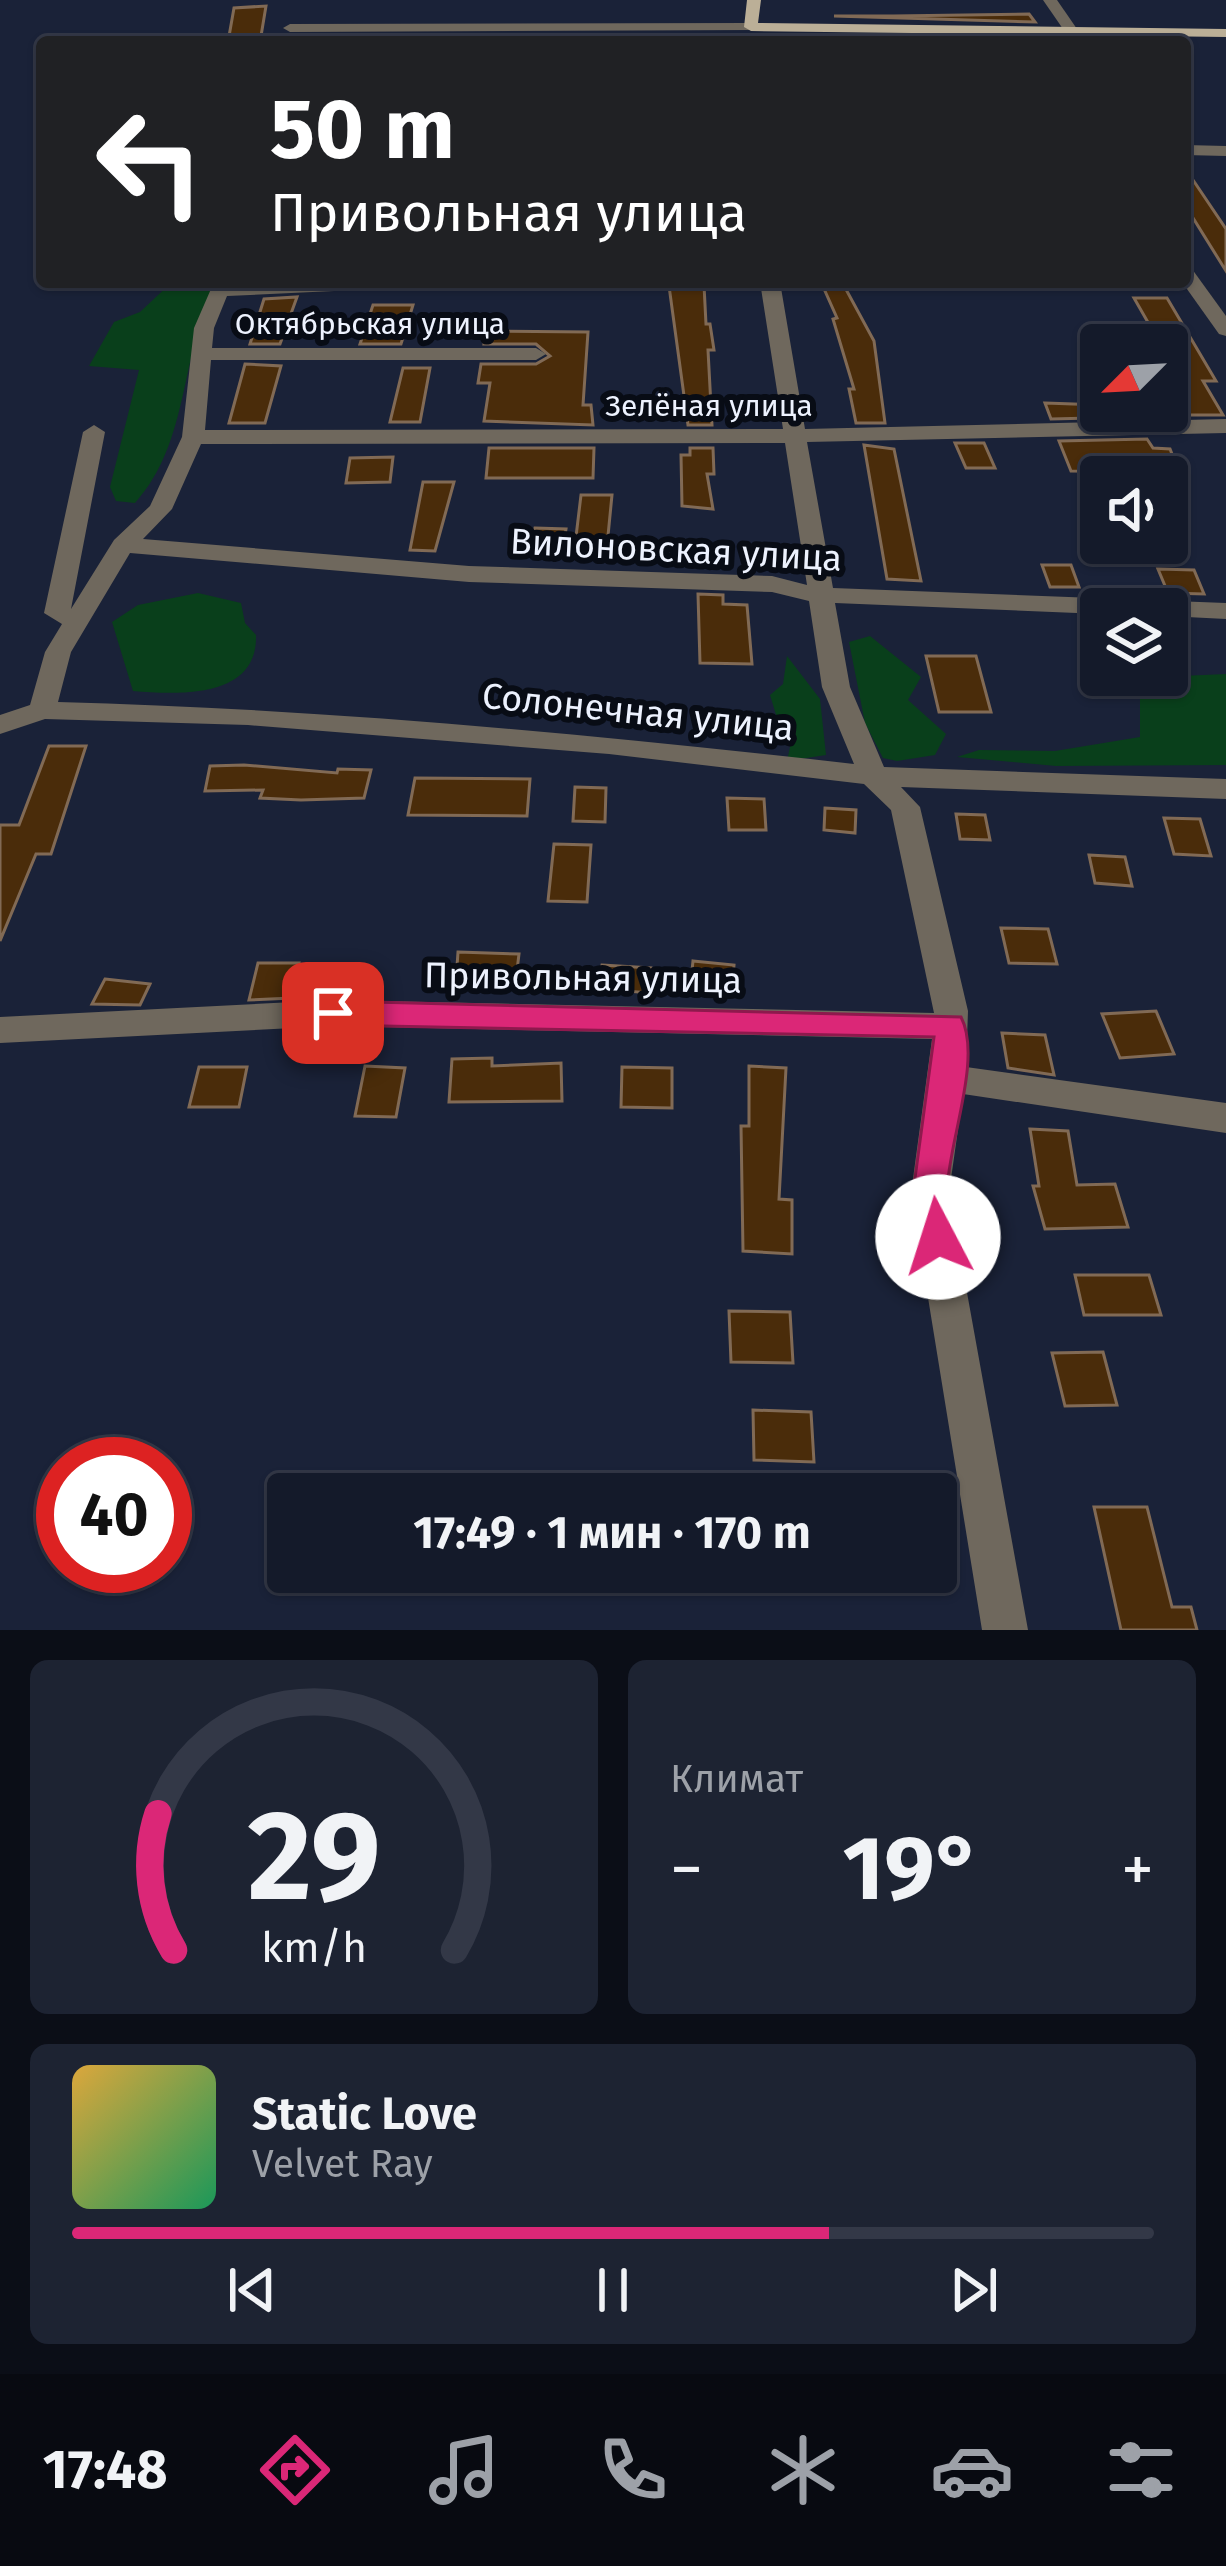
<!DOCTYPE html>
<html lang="ru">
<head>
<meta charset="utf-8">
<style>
	:root { --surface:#141a2a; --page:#1d2332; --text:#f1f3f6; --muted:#9da1a8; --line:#333847; --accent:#db2777 }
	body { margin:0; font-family:"Fira Sans",sans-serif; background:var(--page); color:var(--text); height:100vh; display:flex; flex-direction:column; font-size:45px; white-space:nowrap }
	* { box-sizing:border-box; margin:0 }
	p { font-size:39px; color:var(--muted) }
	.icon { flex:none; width:66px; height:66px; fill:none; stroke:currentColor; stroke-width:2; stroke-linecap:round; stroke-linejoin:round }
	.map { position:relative; height:1630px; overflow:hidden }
	.sheet { display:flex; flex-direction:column; gap:30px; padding:30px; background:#0b0e17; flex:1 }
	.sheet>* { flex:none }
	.banner { position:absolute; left:36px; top:36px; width:1155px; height:252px; border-radius:12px; box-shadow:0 3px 9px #0004,0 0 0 3px var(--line); background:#202124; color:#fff; overflow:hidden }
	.needle { width:78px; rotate:246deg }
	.buttons { position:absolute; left:1080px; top:324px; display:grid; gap:24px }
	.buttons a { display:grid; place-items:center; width:108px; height:108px; border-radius:12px; background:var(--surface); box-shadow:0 3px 9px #0004,0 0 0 3px var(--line); font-size:60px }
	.speed { position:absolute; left:36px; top:1437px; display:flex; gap:24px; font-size:60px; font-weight:700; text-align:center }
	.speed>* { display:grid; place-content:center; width:156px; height:156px; border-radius:50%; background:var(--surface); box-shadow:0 3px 9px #0004,0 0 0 3px var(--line); line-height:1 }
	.speed .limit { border:18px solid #d22; background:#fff; color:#111 }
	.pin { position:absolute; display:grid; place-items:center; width:102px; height:102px; color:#fff; margin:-51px; border-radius:24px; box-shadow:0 6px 18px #0006 }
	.me { position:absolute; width:132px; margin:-66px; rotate:355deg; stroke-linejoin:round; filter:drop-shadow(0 0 9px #0008) }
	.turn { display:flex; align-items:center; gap:42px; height:252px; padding:0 36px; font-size:54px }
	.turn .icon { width:156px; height:156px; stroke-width:2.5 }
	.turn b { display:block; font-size:84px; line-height:102px }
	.big { font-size:90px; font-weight:700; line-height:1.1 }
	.sheet .tile { flex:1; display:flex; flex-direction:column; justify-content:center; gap:18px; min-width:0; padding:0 42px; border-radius:18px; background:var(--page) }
	.sheet .dial { align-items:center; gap:0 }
	.dial svg { height:312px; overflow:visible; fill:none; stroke:var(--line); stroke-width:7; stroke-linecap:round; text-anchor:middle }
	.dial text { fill:var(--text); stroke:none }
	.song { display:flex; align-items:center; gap:36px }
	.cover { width:144px; height:144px; border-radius:18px; background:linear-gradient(135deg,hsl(40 70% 55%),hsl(150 70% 35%)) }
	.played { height:12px; border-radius:6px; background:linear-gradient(90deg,var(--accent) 70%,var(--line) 70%) }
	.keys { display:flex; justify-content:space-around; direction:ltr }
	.heat { display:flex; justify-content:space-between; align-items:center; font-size:66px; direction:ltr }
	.sheet .tiles { flex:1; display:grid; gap:30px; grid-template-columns:1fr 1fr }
	.tile:last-child { grid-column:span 2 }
	.trip { position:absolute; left:267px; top:1473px; width:690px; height:120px; border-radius:12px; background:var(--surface); box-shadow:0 3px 9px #0004,0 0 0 3px var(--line); font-weight:700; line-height:120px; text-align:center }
	.tab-bar { display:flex; height:192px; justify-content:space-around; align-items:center; background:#080a11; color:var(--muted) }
	.tab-bar .icon { width:84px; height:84px }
	.tab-bar .active { color:var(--accent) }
	.tab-bar b { font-size:54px; color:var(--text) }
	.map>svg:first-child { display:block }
	.medical { fill:#302635 }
	.green { fill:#093f1b }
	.building { fill:#4a2c0a; stroke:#816a55; stroke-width:3 }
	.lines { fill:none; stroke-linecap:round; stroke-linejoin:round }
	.minor { fill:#6f685d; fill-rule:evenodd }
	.major { fill:#bbaf97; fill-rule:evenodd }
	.route { fill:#db2777; stroke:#8e194d; stroke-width:3 }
	.labels { text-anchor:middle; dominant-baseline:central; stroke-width:12; stroke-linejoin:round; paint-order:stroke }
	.far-street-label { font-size:30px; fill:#edf2fe; stroke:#080c15 }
	.street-label { font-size:36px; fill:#edf2fe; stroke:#080c15 }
</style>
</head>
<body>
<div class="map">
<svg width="1226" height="1630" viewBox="0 0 1226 1630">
	<rect width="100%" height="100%" fill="#1a2238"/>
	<!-- medical -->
	<path class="medical" d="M764,33L1063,35L1067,42H764Z"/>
	<!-- green -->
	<g class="green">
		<path d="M172,282H217C179,353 191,441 135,503L116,501L110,487L139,370L89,366L114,322L140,312Z"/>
		<path d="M198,593L241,603L245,623L256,635C258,698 181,695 133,691L112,622L138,605Z"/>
		<path d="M870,636L921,677L908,700L946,734L935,755L897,761L883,758L865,723L849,642Z"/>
		<path d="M787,656L820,699L826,755L787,761L793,733L780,728L770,695L783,684Z"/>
		<path d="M1226,674V765L1056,766L957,757L979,750L1055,751L1140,737V686L1158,677Z"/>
	</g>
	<!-- building -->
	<g class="building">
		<path d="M266,6L260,42H228L234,8Z"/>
		<path d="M1029,14L1035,22L834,16H893Z"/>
		<path d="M1191,177L1226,229V271L1185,205V181Z"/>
		<path d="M821,282H842L874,341L885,423H856L849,389H854L833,319L837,318Z"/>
		<path d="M704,285L706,324H710L714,350H708L712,425H688L669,286Z"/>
		<path d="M297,297L280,344H250L264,299Z"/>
		<path d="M1134,298H1167L1216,381H1203L1223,415H1186L1167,383V371H1176L1167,345H1161Z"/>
		<path d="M373,305H413L401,344H360Z"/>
		<path d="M486,331L588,332L583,405H591L593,425L484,421L490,383H478L481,364H536L550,356L536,344H484Z"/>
		<path d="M245,364L281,366L265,423H229Z"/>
		<path d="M403,368H430L420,422H390Z"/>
		<path d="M1045,403L1101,405V411H1129L1132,417L1051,419Z"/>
		<path d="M1147,439L1153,448L1170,449L1179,472L1071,471L1059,441Z"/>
		<path d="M955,443H984L995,468H966Z"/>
		<path d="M864,445L894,449L921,581L887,579Z"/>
		<path d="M489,448H594L593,478H486Z"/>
		<path d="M690,448H713L714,474H707L713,509L682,506L681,455H690Z"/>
		<path d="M393,457L390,482L346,483L350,458Z"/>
		<path d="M423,482H454L435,551L410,550Z"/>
		<path d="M581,495H612L607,546L575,545Z"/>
		<path d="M535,528L566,529L562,554L530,553Z"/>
		<path d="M1042,565H1071L1079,587H1050Z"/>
		<path d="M1158,569L1194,570L1204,594L1168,593Z"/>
		<path d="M698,594L723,595V604L747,605L752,664L700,663Z"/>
		<path d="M926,656H976L991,712H939Z"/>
		<path d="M49,746H86L51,854H36L0,941V825H19Z"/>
		<path d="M244,765L337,773L338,769L371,770L364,798L301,800L260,798L263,790L205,791L210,766Z"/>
		<path d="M415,778L530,779L527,816L408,815Z"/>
		<path d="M575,787L606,788L605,822L573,821Z"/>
		<path d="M727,798L764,799L766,830H729Z"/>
		<path d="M825,808L856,810L855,833L824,830Z"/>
		<path d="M956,814L985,815L990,840L960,839Z"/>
		<path d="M1164,818L1200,819L1211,856L1174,854Z"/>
		<path d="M554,844L591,845L587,902L548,901Z"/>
		<path d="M1089,855L1125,857L1132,886L1095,883Z"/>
		<path d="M1001,928L1048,929L1057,964L1009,963Z"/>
		<path d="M458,952L519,954L515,987L456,981Z"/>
		<path d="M693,961L734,965L732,993L690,990Z"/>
		<path d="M258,963H299L292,998L249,1000Z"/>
		<path d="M602,965L651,968V993L598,989Z"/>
		<path d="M105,979L150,984L140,1005L92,1004Z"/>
		<path d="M1156,1011L1174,1054L1120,1058L1102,1014Z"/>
		<path d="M1002,1033L1045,1035L1054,1075L1008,1068Z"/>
		<path d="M492,1058V1066L561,1063L562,1101L449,1102L452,1059Z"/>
		<path d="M365,1066L405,1068L396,1117L355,1116Z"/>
		<path d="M749,1066L786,1068L779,1199L792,1200V1254L743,1251L741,1126H749Z"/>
		<path d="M199,1067H247L239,1107H189Z"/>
		<path d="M622,1067L672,1068V1108L621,1107Z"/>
		<path d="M1030,1129L1068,1131L1077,1185L1115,1184L1128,1227L1045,1229L1033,1186H1039Z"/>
		<path d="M1075,1275H1149L1161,1315H1084Z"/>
		<path d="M729,1311L790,1312L793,1363L731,1362Z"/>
		<path d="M1103,1352L1117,1405L1065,1406L1052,1353Z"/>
		<path d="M753,1410L811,1412L814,1462L754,1460Z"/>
		<path d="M1094,1507H1147L1172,1607H1191L1197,1630H1121Z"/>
	</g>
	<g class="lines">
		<!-- minor -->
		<g class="minor">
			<path d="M1043,0H1057L1086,42H1072Z"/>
			<path d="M751,23L756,30L290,32L283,28L290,24Z"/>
			<path d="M919,27H929L936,42H922Z"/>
			<path d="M1185,145L1226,146V156L1185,155Z"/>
			<path d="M1185,267L1192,269L1226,316V336L1219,334L1182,282Z"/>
			<path d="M214,282H408L398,288L227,296L214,328L212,348H536L546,354L536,360H211L205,430L783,429L760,282H780L805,429L1226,419V433L807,442L833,588L1226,603V619L1167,616V609H1101V614L835,603L850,687L884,767L1226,779V799L901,787L920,807L968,1011L966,1067L1226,1103V1133L963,1094L949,1193L1028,1630H982L911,1193L932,1039L333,1026L0,1043V1017L333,1000L934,1013L891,810L864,784L609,754L248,725L45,719L0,734V715L30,705L45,652L62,624L44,613L83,432L94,425L105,432L71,609L114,540L150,506L182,437L194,328ZM785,443L807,585L772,576L469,566L143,539L172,509L201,444ZM130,553L469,582L772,592L809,601L822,687L854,764C589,734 325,709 58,702L71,652Z"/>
		</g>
		<!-- major -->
		<path class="major" d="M747,0H761L758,23L1226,29V37L751,31L744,27Z"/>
	</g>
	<!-- route -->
	<path class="route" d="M333,1001L961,1017C983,1059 947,1146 947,1193C948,1213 959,1229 950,1248L938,1252L925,1248L913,1193L934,1037L333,1025L318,1013Z"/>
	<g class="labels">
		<!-- far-street labels -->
		<g class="far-street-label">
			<text x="370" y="324">Октябрьская улица</text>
			<text x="709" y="406">Зелёная улица</text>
		</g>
		<!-- street labels -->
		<g class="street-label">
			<text transform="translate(676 550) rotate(3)">Вилоновская улица</text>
			<text transform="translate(638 712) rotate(6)">Солонечная улица</text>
			<text transform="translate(583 978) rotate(1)">Привольная улица</text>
		</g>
	</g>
</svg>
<div class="buttons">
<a><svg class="needle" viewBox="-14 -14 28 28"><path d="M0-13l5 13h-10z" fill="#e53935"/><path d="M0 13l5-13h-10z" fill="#9da1a8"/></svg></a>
<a><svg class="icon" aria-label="sound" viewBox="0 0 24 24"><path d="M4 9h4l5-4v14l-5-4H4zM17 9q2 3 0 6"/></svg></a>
<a><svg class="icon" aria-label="layers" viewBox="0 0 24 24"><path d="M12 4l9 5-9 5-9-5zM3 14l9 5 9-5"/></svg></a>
</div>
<div class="speed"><div class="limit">40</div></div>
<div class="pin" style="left:333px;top:1013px;background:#d93025"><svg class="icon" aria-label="arrive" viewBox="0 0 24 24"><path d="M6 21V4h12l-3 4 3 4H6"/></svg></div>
<svg class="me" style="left:938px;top:1237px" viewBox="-20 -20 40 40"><circle r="19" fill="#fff"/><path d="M0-13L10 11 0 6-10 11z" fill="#db2777"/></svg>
<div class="trip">17:49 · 1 мин · 170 m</div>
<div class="banner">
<div class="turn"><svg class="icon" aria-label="left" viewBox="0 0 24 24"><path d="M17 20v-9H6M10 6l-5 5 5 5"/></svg><div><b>50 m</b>Привольная улица</div></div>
</div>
</div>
<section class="sheet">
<div class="tiles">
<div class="tile dial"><svg viewBox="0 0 100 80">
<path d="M14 69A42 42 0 1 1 86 69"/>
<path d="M14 69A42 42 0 0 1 10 34" stroke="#db2777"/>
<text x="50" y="56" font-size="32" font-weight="700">29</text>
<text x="50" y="72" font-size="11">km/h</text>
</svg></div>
<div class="tile"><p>Климат</p>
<div class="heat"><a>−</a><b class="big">19°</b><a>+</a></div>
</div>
<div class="tile">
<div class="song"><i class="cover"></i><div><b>Static Love</b><p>Velvet Ray</p></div></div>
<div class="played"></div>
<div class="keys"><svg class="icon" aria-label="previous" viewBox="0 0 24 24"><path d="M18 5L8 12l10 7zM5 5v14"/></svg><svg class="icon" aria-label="pause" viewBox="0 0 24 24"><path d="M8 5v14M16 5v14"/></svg><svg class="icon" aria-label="next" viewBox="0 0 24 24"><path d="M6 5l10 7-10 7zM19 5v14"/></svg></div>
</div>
</div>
</section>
<nav class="tab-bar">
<b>17:48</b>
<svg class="icon active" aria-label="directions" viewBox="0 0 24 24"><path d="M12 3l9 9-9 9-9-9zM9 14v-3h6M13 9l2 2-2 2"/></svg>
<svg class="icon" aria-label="music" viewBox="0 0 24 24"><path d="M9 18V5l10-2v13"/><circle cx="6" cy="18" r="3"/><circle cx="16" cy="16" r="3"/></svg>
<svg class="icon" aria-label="phone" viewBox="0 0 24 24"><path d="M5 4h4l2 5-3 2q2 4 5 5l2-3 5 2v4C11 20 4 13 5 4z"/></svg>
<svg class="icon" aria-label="climate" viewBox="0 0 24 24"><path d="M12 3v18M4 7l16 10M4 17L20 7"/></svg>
<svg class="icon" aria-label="car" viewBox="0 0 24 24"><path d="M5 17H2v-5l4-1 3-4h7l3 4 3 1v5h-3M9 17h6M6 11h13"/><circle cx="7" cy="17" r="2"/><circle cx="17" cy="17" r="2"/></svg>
<svg class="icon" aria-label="filters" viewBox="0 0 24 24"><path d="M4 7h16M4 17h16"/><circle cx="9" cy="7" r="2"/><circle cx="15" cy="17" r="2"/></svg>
</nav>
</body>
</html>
